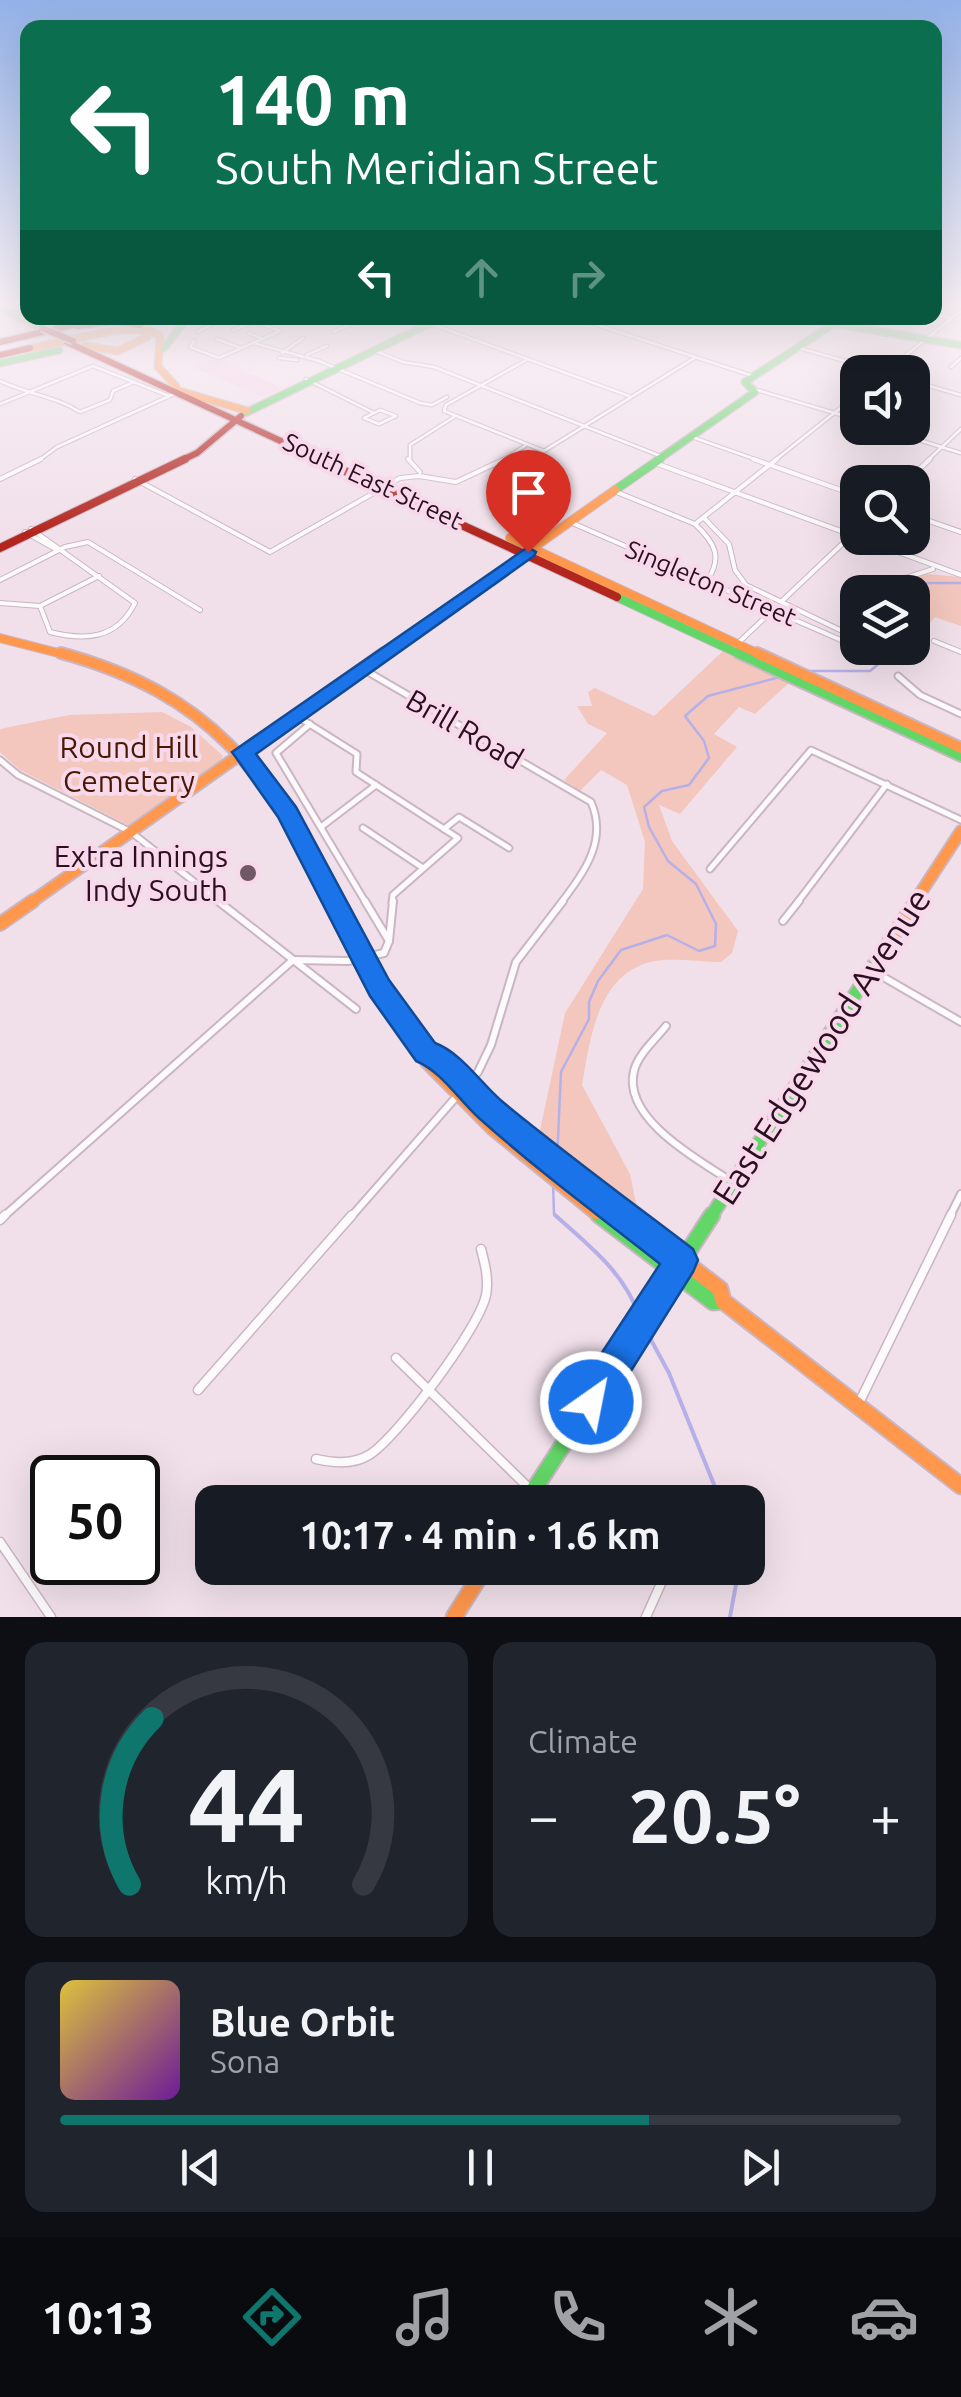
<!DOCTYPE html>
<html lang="en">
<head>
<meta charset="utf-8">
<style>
	:root { --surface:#171b24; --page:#20242c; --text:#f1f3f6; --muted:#9ea1a6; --line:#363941; --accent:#0f766e }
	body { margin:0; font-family:Ubuntu,sans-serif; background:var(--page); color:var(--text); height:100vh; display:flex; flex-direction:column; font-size:38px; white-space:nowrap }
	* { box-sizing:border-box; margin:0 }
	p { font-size:32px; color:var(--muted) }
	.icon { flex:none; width:55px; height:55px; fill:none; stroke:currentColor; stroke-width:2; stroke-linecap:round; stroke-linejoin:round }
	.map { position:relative; height:1617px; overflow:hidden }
	.sheet { display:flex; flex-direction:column; gap:25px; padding:25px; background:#0d0f14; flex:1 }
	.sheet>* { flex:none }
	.banner { position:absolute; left:20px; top:20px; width:922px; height:305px; border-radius:20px; box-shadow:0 10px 40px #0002; background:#0b6e4f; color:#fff; overflow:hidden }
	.controls { position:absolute; left:840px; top:355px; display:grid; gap:20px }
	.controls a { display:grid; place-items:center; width:90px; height:90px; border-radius:20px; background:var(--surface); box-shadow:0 10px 40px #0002; font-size:50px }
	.speed { position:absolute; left:30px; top:1455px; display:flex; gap:20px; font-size:50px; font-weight:700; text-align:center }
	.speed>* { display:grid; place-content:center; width:130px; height:130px; border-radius:50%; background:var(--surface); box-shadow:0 10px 40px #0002; line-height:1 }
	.speed .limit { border:5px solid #111; border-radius:15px; background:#fff; color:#111 }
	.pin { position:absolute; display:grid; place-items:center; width:85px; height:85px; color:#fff; margin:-102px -42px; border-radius:50% 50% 50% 0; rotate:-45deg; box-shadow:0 0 10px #0007 }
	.pin .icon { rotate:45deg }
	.me { position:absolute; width:110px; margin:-55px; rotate:33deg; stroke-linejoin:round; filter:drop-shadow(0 0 8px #0008) }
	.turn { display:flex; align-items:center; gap:35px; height:210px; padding:0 30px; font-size:45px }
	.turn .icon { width:130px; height:130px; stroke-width:2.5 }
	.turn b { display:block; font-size:70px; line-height:85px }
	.lanes { display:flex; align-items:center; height:95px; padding:0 30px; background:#0003; justify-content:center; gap:50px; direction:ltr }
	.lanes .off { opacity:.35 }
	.big { font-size:75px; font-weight:700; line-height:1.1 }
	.sheet .widget { flex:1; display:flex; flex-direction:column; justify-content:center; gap:15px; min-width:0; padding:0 35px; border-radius:20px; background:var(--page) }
	.sheet .dial { align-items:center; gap:0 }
	.dial svg { height:260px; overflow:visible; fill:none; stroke:var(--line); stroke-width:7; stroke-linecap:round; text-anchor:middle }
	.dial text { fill:var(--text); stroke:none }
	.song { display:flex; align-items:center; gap:30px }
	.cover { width:120px; height:120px; border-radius:15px; background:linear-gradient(135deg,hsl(50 70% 55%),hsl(280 70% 35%)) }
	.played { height:10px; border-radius:5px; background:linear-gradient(90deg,var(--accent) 70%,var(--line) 70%) }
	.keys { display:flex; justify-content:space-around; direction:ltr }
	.heat { display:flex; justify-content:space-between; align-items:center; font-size:55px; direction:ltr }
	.sheet .tiles { flex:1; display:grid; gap:25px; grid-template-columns:1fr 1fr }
	.widget:last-child { grid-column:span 2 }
	.trip { position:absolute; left:195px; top:1485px; width:570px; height:100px; border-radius:20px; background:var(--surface); box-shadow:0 10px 40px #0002; font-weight:700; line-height:100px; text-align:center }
	.tab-bar { display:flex; height:160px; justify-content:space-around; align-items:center; background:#090b0e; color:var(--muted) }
	.tab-bar .icon { width:70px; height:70px }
	.tab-bar .current { color:var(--accent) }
	.tab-bar b { font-size:45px; color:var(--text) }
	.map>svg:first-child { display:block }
	.built { fill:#f5d2e7 }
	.green { fill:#f3c7bd }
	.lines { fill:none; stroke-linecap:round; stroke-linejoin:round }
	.stream-far1 { stroke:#b6b0e9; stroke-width:2.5 }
	.stream { stroke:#b6b0e9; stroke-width:4 }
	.street-far4-casing { stroke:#cab6c2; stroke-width:5 }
	.street-far3-casing { stroke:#cab6c2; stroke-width:6 }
	.street-far2-casing { stroke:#cab6c2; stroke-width:9 }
	.street-far1-casing { stroke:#cab6c2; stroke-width:10 }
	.street-casing { stroke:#cab6c2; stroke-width:11 }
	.fast-far4-casing { stroke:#cab6c2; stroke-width:9 }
	.fast-far3-casing { stroke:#cab6c2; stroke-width:10 }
	.fast-far2-casing { stroke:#cab6c2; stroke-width:14 }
	.fast-far1-casing { stroke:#cab6c2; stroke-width:16 }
	.fast-casing { stroke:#cab6c2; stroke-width:19 }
	.slow-far4-casing { stroke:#cab6c2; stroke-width:9 }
	.slow-far3-casing { stroke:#cab6c2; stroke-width:10 }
	.slow-far2-casing { stroke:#cab6c2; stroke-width:14 }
	.slow-far1-casing { stroke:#cab6c2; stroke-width:16 }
	.slow-casing { stroke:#cab6c2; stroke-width:19 }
	.jam-far1-casing { stroke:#cab6c2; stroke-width:9 }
	.jam-casing { stroke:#cab6c2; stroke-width:10 }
	.street-far4 { stroke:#fdfafc; stroke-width:2.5 }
	.street-far3 { stroke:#fdfafc; stroke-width:4 }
	.street-far2 { stroke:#fdfafc; stroke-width:5 }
	.street-far1 { stroke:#fdfafc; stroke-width:6 }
	.street { stroke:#fdfafc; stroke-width:8 }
	.fast-far4 { stroke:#63d668; stroke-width:6 }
	.fast-far3 { stroke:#63d668; stroke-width:8 }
	.fast-far2 { stroke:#63d668; stroke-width:10 }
	.fast-far1 { stroke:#63d668; stroke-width:12 }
	.fast { stroke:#63d668; stroke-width:15 }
	.slow-far4 { stroke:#ff974d; stroke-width:6 }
	.slow-far3 { stroke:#ff974d; stroke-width:8 }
	.slow-far2 { stroke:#ff974d; stroke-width:10 }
	.slow-far1 { stroke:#ff974d; stroke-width:12 }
	.slow { stroke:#ff974d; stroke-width:15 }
	.jam-far1 { stroke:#b3261e; stroke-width:6 }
	.jam { stroke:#b3261e; stroke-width:8 }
	.jam-bridge-casing { stroke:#cab6c2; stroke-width:9; stroke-linecap:butt }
	.jam-bridge { stroke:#b3261e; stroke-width:6 }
	.route { fill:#1a73e8; stroke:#114b97; stroke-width:2.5 }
	.poi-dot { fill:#705867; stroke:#f8d9eb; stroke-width:4 }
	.labels { text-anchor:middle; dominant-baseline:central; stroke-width:8; stroke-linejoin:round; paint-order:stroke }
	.far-street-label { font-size:25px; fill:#2a0f20; stroke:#f8d9eb }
	.street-label { font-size:30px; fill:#2a0f20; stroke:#f8d9eb }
	.park-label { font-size:30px; fill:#4a1700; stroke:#f8d9eb }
	.poi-label { font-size:30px; fill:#2a0f20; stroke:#f8d9eb; text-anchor:end }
	.near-street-label { font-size:35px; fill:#2a0f20; stroke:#f8d9eb }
</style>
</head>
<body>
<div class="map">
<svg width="961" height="1617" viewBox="0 0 961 1617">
	<rect width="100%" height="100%" fill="#f1e0ea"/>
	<!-- built -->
	<path class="built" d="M213,358L283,388L262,397L193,367Z"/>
	<!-- green -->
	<g class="green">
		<path d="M927,574L961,577V626L935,617L913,643L912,592H895L906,580Z"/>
		<path d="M724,650L789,683L755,714L739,707L714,734L737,747L680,814L659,805L672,841L738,931L732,953L721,962C700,962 670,957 650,962C597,976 590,1040 582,1085L630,1174L637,1208L539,1135L565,1013L643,889L645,842L627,785L601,770L580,791L564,780L607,733L588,724L577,706H592L588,692L595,688L654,716Z"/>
		<path d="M162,712L191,727L223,756L218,764L128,825L20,770L0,752V729L69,715Z"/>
	</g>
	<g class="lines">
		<!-- stream-far1 -->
		<g class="stream-far1">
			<path d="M902,592L913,583H961"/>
			<path d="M806,671H870L886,658L879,648"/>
			<path d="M557,1160L561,1072L589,1019V1002L598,981L621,950L667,935L699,951L715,946L716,924L696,884L668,861L649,827L644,807L662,791L689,785L709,758L704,741L685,716L708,696L784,676"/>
			<path d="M553,1183L554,1214L558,1218"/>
		</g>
		<!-- stream -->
		<g class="stream">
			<path d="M555,1215C589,1246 623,1271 639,1315"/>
			<path d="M644,1327L669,1373L721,1502"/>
			<path d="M730,1617L739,1568"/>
		</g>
		<!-- street-far4 casing -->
		<g class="street-far4-casing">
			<g id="street-far4">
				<path d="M935,315L952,318"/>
				<path d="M246,318L280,331"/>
				<path d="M576,318L753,376"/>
				<path d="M783,318L815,323"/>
				<path d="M426,322L629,396"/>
				<path d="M268,323L280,318"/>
				<path d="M233,330L254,322"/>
				<path d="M197,332L225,318"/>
				<path d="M333,332L365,318"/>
				<path d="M249,333L263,339"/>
				<path d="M216,339L241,348"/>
				<path d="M194,341L190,347L219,358L280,331"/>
				<path d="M253,343L319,361L420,403L432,405L447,397"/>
				<path d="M799,348L884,372"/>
				<path d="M373,350L403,362L434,367L663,457"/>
				<path d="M282,353L303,338"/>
				<path d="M307,355L327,346"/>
				<path d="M279,358L297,360"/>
				<path d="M528,359L446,405L444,411L544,451L696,357"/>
				<path d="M951,367L961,358"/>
				<path d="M885,372L961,311"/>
				<path d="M306,379L374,413"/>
				<path d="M0,381C27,394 55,396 80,412L110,400L113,391L134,382"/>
				<path d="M912,381L961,395"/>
				<path d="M757,390L858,420"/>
				<path d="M0,404L93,366L169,396"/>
				<path d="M380,410L396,416L379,424L364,418Z"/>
				<path d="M880,428L961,453"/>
				<path d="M692,437L760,461"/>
				<path d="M38,461L57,447L176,393"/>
				<path d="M410,461V445L454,417"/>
				<path d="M501,461L525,446"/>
				<path d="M774,461L858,394"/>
				<path d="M927,461L961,429"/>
			</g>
		</g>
		<!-- street-far3 casing -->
		<g class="street-far3-casing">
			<g id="street-far3">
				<path d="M408,459L420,472"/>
				<path d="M753,459L858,496"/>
				<path d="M655,463L961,575"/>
				<path d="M0,479L41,459"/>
				<path d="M135,479L270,552L400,478L419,476L456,482L505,459"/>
				<path d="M906,482L930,459"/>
				<path d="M614,491L695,524"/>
				<path d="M912,515L961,532"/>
				<path d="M704,518L729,544L735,570L746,585L840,630L858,628"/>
				<path d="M570,522L850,644"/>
				<path d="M31,529L135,603C117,639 86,641 50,632L40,606"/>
				<path d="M25,532L57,550"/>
				<path d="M0,580L65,547L88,542L200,610"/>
				<path d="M707,581C723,557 715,543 695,524L777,459"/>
				<path d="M889,592L902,579L933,569"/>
				<path d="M782,601L858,529"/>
				<path d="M0,603L40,606L99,576"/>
				<path d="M934,641L961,652"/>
				<path d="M735,646L774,609"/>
			</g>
		</g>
		<!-- street-far2 casing -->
		<g class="street-far2-casing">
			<g id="street-far2">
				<path d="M363,669L591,802C608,841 584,872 561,903"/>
				<path d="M898,676L920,695L961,714"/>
				<path d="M295,715L357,754L356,772L458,838L393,895L392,903"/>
				<path d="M310,724L276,753L366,903"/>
				<path d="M0,760L18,775L131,832L221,903"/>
				<path d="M321,827L376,785"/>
				<path d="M363,828L423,868"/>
				<path d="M444,829L459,817L509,848"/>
				<path d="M710,869L811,750L961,820"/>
				<path d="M797,903L887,784"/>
			</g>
		</g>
		<!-- street-far1 casing -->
		<g class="street-far1-casing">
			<g id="street-far1">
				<path d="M218,901L356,1009"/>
				<path d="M365,901L389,941"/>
				<path d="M783,921L799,901"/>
				<path d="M873,971L961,1022"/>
				<path d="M666,1026C656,1039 638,1054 634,1071C622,1119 699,1160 732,1182"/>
				<path d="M2,1218L293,960L348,961L384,953L389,941L393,901"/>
				<path d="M350,1218L478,1072L491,1045L516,962L563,901"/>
				<path d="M949,1218L961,1194"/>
			</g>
		</g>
		<!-- street casing -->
		<g class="street-casing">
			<g id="street">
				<path d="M0,1220L5,1215"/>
				<path d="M396,1358L533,1492"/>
				<path d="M198,1390L352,1215"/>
				<path d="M859,1403L951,1215"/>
				<path d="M316,1459C333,1463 353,1465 369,1455C397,1438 480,1327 486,1295C489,1279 485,1264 481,1249"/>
				<path d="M0,1542L51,1617"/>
				<path d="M646,1617L668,1568"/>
			</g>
		</g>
		<!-- fast-far4 casing -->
		<g class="fast-far4-casing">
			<g id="fast-far4">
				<path d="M0,308L42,328"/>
				<path d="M11,313L53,318"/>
				<path d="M812,320L961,345"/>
				<path d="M164,348L187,318"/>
				<path d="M0,363L59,350"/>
				<path d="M245,413L441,318"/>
				<path d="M656,461L755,392L745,382L842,318"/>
			</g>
		</g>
		<!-- fast-far3 casing -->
		<g class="fast-far3-casing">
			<g id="fast-far3">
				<path d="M615,490L660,459"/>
				<path d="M617,597L744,656"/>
			</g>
		</g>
		<!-- fast-far2 casing -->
		<g class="fast-far2-casing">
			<path id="fast-far2" d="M739,653L961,756"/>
		</g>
		<!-- fast-far1 casing -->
		<g class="fast-far1-casing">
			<g id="fast-far1">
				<path d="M596,1213L602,1218"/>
				<path d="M710,1218L889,942"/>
			</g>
		</g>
		<!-- fast casing -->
		<g class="fast-casing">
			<g id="fast">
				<path d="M599,1215L713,1302L723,1301"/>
				<path d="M526,1502L712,1215"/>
			</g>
		</g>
		<!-- slow-far4 casing -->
		<g class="slow-far4-casing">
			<g id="slow-far4">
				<path d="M140,325L160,336L158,367L176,386"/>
				<path d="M24,350L115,330H141L147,337L118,351L85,346"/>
				<path d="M179,391L248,411"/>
			</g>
		</g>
		<!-- slow-far3 casing -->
		<g class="slow-far3-casing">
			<g id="slow-far3">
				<path d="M510,538L763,656"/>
				<path d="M0,638L70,656"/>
				<path d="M380,656L615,490"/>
			</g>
		</g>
		<!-- slow-far2 casing -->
		<g class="slow-far2-casing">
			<g id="slow-far2">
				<path d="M61,653C211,694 266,772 336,903"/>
				<path d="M757,653L961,748"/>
				<path d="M30,903L384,653"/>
				<path d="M914,903L961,831"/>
			</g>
		</g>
		<!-- slow-far1 casing -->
		<g class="slow-far1-casing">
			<g id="slow-far1">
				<path d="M334,901L365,958L418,1041L427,1062L492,1128L596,1213"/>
				<path d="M0,924L33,901"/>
				<path d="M889,942L916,901"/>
				<path d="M426,1052L437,1056L537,1150L626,1218"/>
			</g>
		</g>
		<!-- slow casing -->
		<g class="slow-casing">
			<g id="slow">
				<path d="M623,1215L720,1289L723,1301L961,1486"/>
				<path d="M454,1617L485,1568"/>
			</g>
		</g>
		<!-- jam-far1 casing -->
		<g class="jam-far1-casing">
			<g id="jam-far1">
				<path d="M126,325L155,318"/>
				<path d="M0,342L102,318"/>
				<path d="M67,342L324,461"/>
				<path d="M0,355L30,348"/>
				<path d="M180,461L197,453L241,416"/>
			</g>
		</g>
		<!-- jam casing -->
		<g class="jam-casing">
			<g id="jam">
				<path d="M319,459L617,597"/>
				<path d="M0,548L185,459"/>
			</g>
		</g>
		<!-- street-far4 -->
		<use href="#street-far4" class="street-far4"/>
		<!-- street-far3 -->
		<use href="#street-far3" class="street-far3"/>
		<!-- street-far2 -->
		<use href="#street-far2" class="street-far2"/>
		<!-- street-far1 -->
		<use href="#street-far1" class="street-far1"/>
		<!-- street -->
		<use href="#street" class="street"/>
		<!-- fast-far4 -->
		<use href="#fast-far4" class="fast-far4"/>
		<!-- fast-far3 -->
		<use href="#fast-far3" class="fast-far3"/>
		<!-- fast-far2 -->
		<use href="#fast-far2" class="fast-far2"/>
		<!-- fast-far1 -->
		<use href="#fast-far1" class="fast-far1"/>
		<!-- fast -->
		<use href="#fast" class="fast"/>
		<!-- slow-far4 -->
		<use href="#slow-far4" class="slow-far4"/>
		<!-- slow-far3 -->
		<use href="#slow-far3" class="slow-far3"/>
		<!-- slow-far2 -->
		<use href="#slow-far2" class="slow-far2"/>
		<!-- slow-far1 -->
		<use href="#slow-far1" class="slow-far1"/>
		<!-- slow -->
		<use href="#slow" class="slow"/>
		<!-- jam-far1 -->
		<use href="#jam-far1" class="jam-far1"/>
		<!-- jam -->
		<use href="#jam" class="jam"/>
		<!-- jam-bridge casing -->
		<g class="jam-bridge-casing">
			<g id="jam-bridge">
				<path d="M77,326L113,322L140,325"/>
				<path d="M42,328L73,341"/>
			</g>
		</g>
		<!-- jam-bridge -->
		<use href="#jam-bridge" class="jam-bridge"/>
	</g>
	<!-- sky -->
	<linearGradient id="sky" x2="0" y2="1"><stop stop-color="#94b2e8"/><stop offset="0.57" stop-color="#f9f1f6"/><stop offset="1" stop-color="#f9f1f6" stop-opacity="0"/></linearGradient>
	<rect width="961" height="534" fill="url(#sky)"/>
	<!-- route -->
	<path class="route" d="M528,547L536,552L534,556L256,754L296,807L389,980L435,1043C462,1053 482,1085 504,1103C566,1154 630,1201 693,1249L698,1260L693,1272L604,1414L591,1419L578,1414L573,1402L578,1389L660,1264C599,1216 537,1170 479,1118C459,1100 441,1071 416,1061L370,996L278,817L232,752Z"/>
	<!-- markers -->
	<circle class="poi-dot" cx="248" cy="873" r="10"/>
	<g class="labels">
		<!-- far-street labels -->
		<g class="far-street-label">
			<text transform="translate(373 481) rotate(25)">South East Street</text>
			<text transform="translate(711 583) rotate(23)">Singleton Street</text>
		</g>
		<!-- street labels -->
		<g class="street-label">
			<text transform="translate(465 729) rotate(30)">Brill Road</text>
		</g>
		<!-- park labels -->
		<g class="park-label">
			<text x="129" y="747">Round Hill<tspan x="129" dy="34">Cemetery</tspan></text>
		</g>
		<!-- poi labels -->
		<g class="poi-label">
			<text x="228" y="856">Extra Innings<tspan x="228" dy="34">Indy South</tspan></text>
		</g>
		<!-- near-street labels -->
		<g class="near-street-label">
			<text transform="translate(821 1046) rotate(-57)">East Edgewood Avenue</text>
		</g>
	</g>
</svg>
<div class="controls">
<a><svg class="icon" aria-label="sound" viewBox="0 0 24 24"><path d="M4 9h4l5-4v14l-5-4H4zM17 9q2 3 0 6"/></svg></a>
<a><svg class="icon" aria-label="search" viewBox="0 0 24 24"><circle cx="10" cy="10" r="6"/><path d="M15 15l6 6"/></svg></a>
<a><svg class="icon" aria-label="layers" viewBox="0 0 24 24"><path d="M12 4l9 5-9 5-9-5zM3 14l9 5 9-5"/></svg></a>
</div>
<div class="speed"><div class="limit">50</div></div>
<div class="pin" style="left:528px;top:552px;background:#d93025"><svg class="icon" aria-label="arrive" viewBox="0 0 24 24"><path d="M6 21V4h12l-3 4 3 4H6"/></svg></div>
<svg class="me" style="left:591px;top:1402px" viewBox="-20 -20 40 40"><circle r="17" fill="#1a73e8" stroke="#fff" stroke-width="3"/><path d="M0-11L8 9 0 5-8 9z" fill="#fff"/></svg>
<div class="trip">10:17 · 4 min · 1.6 km</div>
<div class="banner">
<div class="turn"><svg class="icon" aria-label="left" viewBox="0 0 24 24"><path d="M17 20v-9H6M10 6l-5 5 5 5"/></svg><div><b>140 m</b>South Meridian Street</div></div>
<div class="lanes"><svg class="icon" aria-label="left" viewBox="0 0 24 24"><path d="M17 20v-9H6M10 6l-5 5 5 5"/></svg><svg class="icon off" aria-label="ahead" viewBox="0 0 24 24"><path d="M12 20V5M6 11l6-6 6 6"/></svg><svg class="icon off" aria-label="right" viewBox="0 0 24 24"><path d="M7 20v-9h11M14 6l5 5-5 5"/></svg></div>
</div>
</div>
<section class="sheet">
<div class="tiles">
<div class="widget dial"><svg viewBox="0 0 100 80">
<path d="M14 69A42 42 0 1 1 86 69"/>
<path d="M14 69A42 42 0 0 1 21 18" stroke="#0f766e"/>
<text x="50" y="56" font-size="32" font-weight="700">44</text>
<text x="50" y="72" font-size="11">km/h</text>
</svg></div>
<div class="widget"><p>Climate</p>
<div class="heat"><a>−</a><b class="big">20.5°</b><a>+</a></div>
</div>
<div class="widget">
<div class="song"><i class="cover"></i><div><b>Blue Orbit</b><p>Sona</p></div></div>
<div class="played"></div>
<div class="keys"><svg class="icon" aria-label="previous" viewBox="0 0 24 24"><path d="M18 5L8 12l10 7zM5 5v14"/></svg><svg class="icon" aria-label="pause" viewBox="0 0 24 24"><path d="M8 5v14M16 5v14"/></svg><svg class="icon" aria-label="next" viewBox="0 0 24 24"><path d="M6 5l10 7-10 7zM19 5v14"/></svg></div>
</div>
</div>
</section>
<nav class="tab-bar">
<b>10:13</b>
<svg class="icon current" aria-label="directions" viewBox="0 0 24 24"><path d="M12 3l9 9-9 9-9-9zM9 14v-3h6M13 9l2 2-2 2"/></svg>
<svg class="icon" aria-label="music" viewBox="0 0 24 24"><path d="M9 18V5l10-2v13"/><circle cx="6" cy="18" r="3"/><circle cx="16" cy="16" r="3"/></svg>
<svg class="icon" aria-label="phone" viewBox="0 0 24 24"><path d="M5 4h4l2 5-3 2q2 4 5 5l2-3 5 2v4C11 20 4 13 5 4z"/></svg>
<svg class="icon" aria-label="climate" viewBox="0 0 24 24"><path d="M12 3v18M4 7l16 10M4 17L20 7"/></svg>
<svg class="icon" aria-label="car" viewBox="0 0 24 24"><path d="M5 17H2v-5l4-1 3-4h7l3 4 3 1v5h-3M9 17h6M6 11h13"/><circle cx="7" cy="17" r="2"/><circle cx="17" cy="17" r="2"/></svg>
</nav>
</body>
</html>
